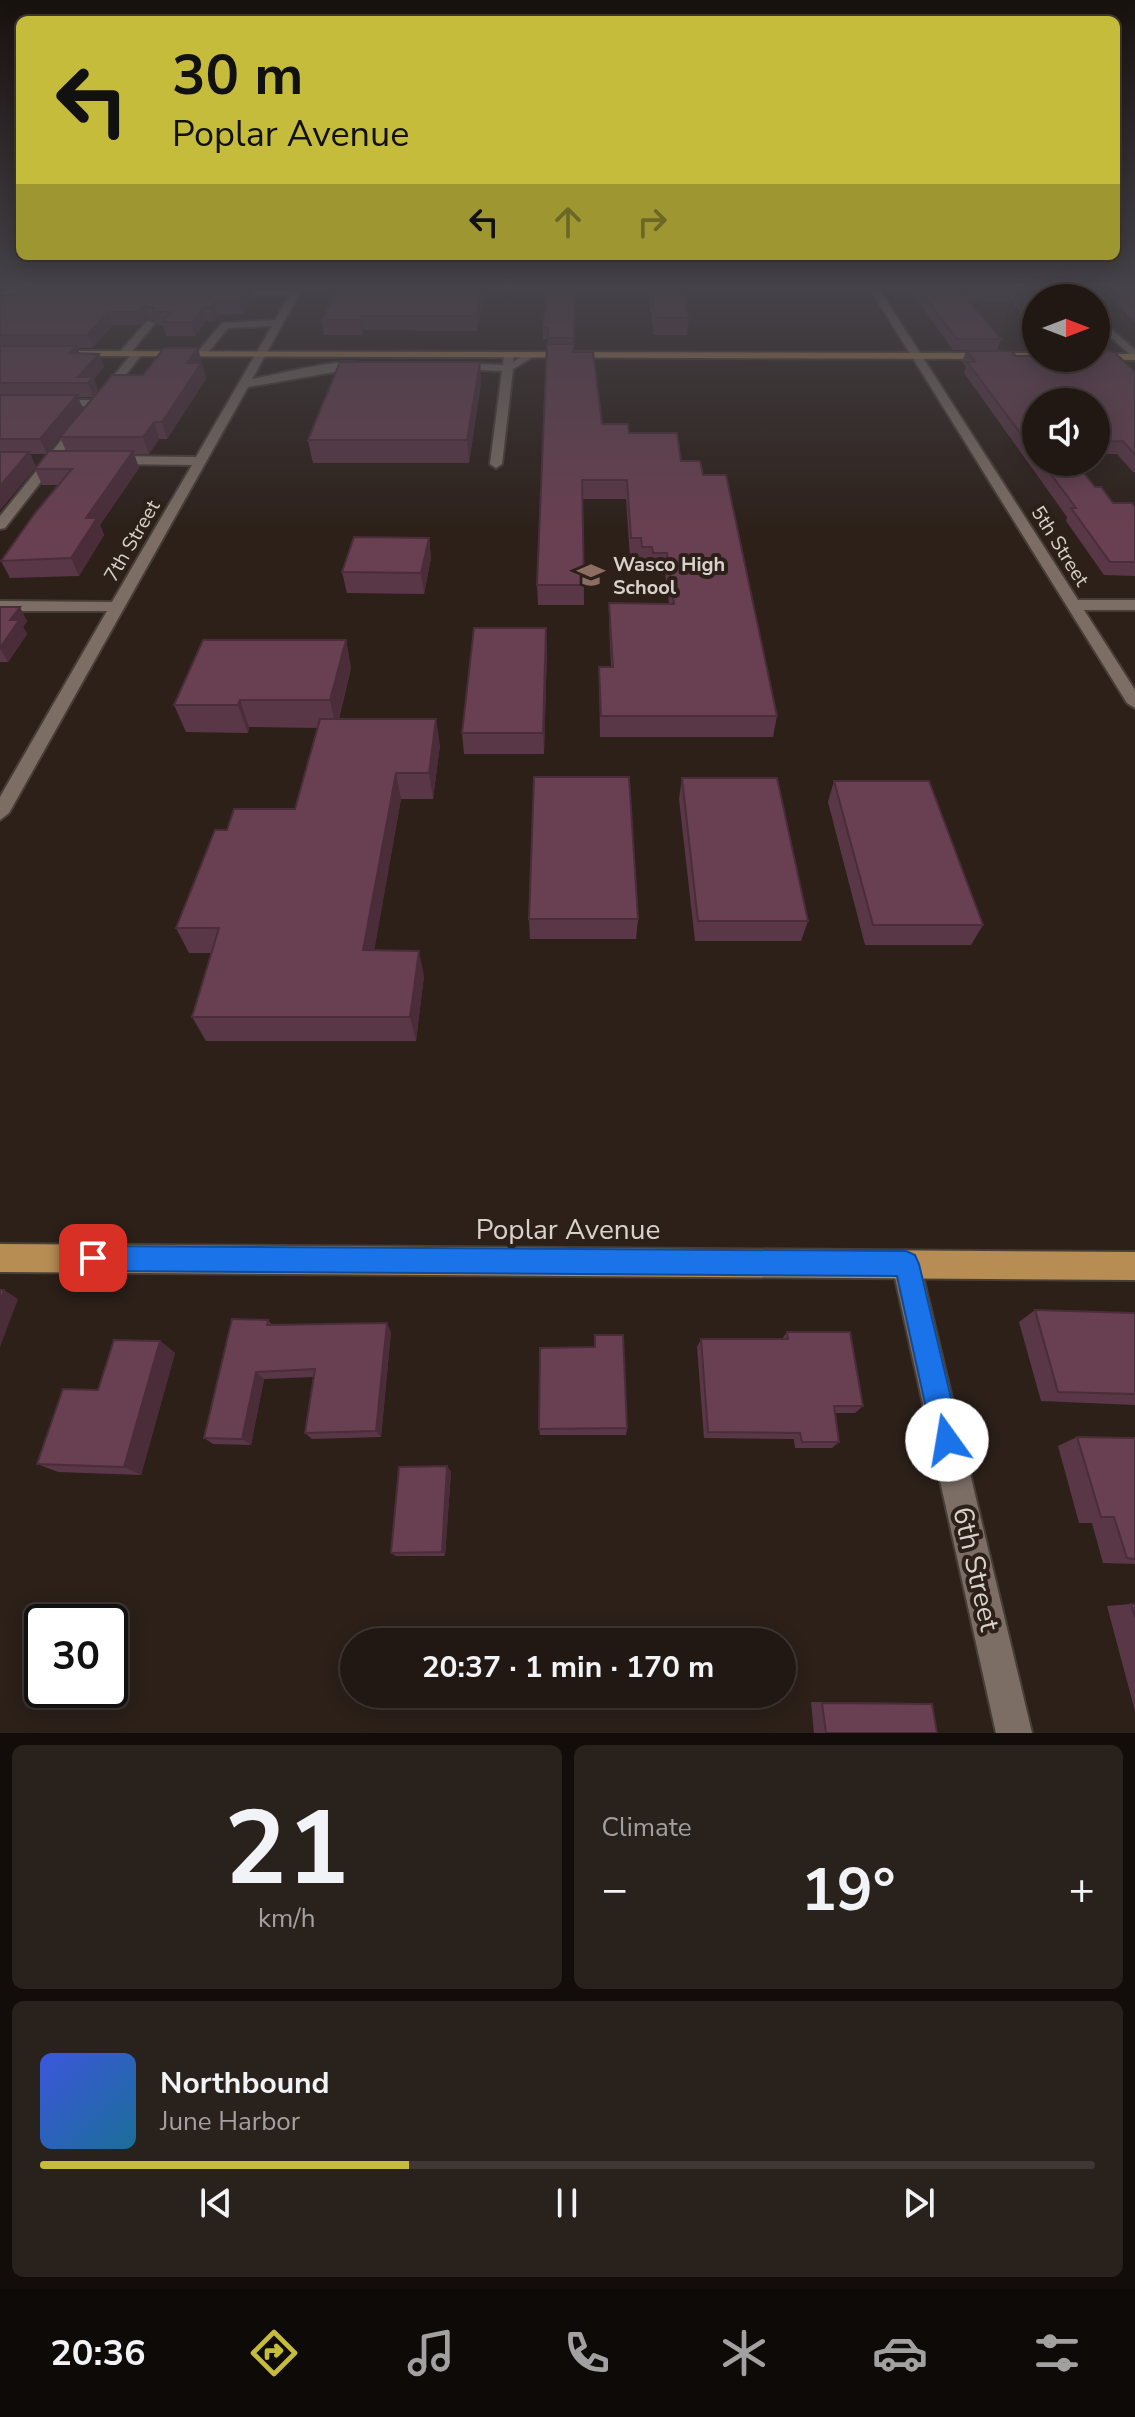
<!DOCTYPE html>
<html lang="en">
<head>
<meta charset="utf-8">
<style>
	:root { --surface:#211813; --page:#29211c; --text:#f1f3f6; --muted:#a2a0a0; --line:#3e3733; --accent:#c6bc3c }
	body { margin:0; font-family:"Nunito Sans",sans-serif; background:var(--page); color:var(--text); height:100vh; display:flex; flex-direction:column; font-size:30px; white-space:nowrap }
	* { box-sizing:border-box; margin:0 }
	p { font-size:26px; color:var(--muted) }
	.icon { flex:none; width:44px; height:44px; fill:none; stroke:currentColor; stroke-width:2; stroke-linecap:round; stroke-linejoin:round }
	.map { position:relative; height:1733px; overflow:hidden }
	.side { display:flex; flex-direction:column; gap:12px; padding:12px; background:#120d0a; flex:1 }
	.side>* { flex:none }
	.hud { position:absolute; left:16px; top:16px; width:1104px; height:244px; border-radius:12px; box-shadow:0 4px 20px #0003,0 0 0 2px var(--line); background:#c6bc3c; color:#111; overflow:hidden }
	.needle { width:52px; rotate:90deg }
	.controls { position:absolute; left:1022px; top:284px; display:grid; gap:16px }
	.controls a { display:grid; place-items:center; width:88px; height:88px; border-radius:50%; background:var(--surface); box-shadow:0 4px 20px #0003,0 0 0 2px var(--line); font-size:40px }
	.speed { position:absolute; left:24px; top:1604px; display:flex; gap:16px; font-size:40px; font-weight:700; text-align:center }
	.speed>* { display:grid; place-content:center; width:104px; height:104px; border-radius:50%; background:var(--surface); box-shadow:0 4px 20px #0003,0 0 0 2px var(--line); line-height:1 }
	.speed .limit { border:4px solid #111; border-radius:12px; background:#fff; color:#111 }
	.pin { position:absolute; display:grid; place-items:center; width:68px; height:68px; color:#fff; margin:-34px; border-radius:16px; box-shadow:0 4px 12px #0006 }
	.me { position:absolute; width:88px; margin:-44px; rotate:347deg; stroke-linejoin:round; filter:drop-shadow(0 0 6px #0008) }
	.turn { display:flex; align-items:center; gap:28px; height:168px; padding:0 24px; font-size:36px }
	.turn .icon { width:104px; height:104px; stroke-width:2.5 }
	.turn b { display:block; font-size:56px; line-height:68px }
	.lanes { display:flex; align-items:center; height:76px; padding:0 24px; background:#0003; justify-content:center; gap:40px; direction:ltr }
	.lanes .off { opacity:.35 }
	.big { font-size:60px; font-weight:700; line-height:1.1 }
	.side .tile { flex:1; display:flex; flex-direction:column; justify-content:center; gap:12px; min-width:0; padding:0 28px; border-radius:12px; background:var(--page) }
	.side .dial { align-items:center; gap:0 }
	.dial b { font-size:104px; line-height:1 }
	.song { display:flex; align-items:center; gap:24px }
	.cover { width:96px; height:96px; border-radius:12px; background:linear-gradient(135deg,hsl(230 70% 55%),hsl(200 70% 35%)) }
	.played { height:8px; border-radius:4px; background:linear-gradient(90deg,var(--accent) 35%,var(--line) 35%) }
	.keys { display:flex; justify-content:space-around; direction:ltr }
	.heat { display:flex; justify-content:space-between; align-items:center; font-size:44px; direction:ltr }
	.side .tiles { flex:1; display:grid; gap:12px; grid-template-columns:1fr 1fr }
	.tile:last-child { grid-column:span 2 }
	.trip { position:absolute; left:340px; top:1628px; width:456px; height:80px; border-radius:40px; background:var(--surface); box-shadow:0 4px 20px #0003,0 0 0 2px var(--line); font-weight:700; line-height:80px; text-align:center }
	.dock { display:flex; height:128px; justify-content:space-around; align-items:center; background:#0d0a08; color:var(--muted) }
	.dock .icon { width:56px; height:56px }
	.dock .on { color:var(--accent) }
	.dock b { font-size:36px; color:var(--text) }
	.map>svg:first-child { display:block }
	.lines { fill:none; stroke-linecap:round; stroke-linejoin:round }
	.minor-casing { stroke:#473e38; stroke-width:4 }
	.major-casing { stroke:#473e38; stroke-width:4 }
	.minor { fill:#7c6e65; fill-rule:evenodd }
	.major { fill:#b78d53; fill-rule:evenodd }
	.wall { fill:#5a3746 }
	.shaded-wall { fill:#4a2d39 }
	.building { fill:#694051; stroke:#4a2d39; stroke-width:2 }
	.route { fill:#1a73e8; stroke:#114b97; stroke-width:2 }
	.labels { text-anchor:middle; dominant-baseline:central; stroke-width:8; stroke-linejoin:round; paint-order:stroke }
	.far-street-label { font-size:20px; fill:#d9d1cc; stroke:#2c2019 }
	.far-poi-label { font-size:20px; font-weight:bold; fill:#d9d1cc; stroke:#2c2019; text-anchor:start }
	.near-street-label { font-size:28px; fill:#d9d1cc; stroke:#2c2019 }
</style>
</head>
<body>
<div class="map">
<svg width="1135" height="1733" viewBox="0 0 1135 1733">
	<rect width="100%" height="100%" fill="#2c2019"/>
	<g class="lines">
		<!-- minor casing -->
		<g class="minor-casing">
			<g id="minor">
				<path d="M7,289H17L0,304V296Z"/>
				<path d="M302,289L252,379C278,375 349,354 369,366L248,387L9,813L0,820V797L107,611H0V601L112,602L192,465L112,464L106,460L112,456L196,457L272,326L228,328L205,356L196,354L222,323L275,320L290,295H225L220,292Z"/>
				<path d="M870,289H879L1078,600H1135V610H1084L1135,690V708L1127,703Z"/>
				<path d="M1061,289H1071L1079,298H1069Z"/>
				<path d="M1096,316L1135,350V359L1096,324Z"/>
				<path d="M147,321L155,323L128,356H120V352Z"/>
				<path d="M133,352L142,354L109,396H101V392Z"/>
				<path d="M509,352L514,355L513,362L527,353L536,355L513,369L502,464L496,468L490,464L502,371L456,369L451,366L456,363L503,365L504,355Z"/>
				<path d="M0,400H97L103,403L97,406H0Z"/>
				<path d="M75,423L85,425L5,528L0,529V516Z"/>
				<path d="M906,1250L916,1254L920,1264L1032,1733H996L892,1264L896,1254Z"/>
			</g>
		</g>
		<!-- major casing -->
		<g class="major-casing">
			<g id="major">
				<path d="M72,351L1036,353V358H1040L1036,359L68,356Z"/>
				<path d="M1096,354H1135V360L1092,359Z"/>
				<path d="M0,1244L1135,1252V1280L0,1272Z"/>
			</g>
		</g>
		<!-- minor -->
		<use href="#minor" class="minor"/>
		<!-- major -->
		<use href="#major" class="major"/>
	</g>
	<!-- wall -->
	<g class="wall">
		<path d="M13,289H88L253,298L243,314L218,315L213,321H206L195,336H166L163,325H157L156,321L148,318L140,325H113L92,348H77L79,353L104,367L94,379L98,391L143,375L198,348L206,379L167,439H159L149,454H134L139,468L100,525L104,535L79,576L10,578L1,561L58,485H42L35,469L66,451L60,437L94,397H78L83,409L47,454H30L36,467L0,510V295H16Z"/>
		<path d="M486,289L477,331L364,330L362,335H324L322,320Z"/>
		<path d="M575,289L573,352L602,424L629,433L681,461L703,475L777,716L773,737H600L599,667H611L609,624V603H669L665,573H652L651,567H641L640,558H630L626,499H583L584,605H538L537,585L548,344V339H543V327Z"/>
		<path d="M648,289H683L689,318L687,335H654Z"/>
		<path d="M909,289H1052L1036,298V330L1012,302L969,301L1001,339L997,350H953Z"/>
		<path d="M1101,289H1135V322Z"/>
		<path d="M1096,333L1103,340L1098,350L1135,372V472H1133L1117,454H1096V402H1036V462H1075L1095,487L1113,503L1135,507V576L1104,575L1066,521L1067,517L964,373L966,366L962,362L966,351L1016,356L1096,358Z"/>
		<path d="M480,362L481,383L469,463H313L308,440Z"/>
		<path d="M429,538L431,558L424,594L347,593L342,572Z"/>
		<path d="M0,607L27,621L23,627L27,634L8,662H0Z"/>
		<path d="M346,640L351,668L339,719L440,745L433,799H401L374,950L424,976L416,1041H206L192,1017L211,953H189L176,928L227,830L295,809L317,728L249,727L248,733L186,732L174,705Z"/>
		<path d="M547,649L544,754H464L462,733Z"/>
		<path d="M682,778L808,921L801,941H695L679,799Z"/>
		<path d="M834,781L983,925L971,945H865L828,802Z"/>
		<path d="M529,919H638L636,939H530Z"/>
		<path d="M1035,1310L1135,1313V1405L1041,1401L1019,1322Z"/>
		<path d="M268,1320L272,1325L391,1332L381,1437L312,1439L305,1433L313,1377L264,1379L251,1445L213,1444L204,1438Z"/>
		<path d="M787,1332L863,1406L855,1413H835L839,1442L832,1448H795L794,1439L704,1438L697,1347L701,1339H782Z"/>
		<path d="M595,1335L627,1428L626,1435H540L539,1429L594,1347Z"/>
		<path d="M160,1341L175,1353L141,1475L58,1472L37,1464L98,1390Z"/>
		<path d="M1077,1437L1135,1438V1564L1103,1563L1092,1523H1079L1058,1446Z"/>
		<path d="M451,1471L445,1556H396L391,1553Z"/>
		<path d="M1131,1604H1135V1711L1107,1606Z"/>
		<path d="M811,1702L916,1703L932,1704L937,1733H814Z"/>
	</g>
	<!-- shaded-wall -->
	<g class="shaded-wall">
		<path d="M247,289H251L253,298L243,314L239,301Z"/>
		<path d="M482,289H486L477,331L476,316Z"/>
		<path d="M214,302L218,315L213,321L210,308Z"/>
		<path d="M144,305L148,318L140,325L136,312Z"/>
		<path d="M203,308L206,321L195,336L192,322Z"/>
		<path d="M108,312L113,325L92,348L87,335Z"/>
		<path d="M362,316L364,330L362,335L360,320Z"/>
		<path d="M77,346L82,360L70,353Z"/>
		<path d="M198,348L206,379L167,439L162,422L187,363Z"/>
		<path d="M99,354L104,367L94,379L98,391L94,397L88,383L78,377Z"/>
		<path d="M480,362L481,383L469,463L467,440Z"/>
		<path d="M77,395L83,409L47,454L40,439Z"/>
		<path d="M154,422L159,439L149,454L143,437Z"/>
		<path d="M133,451L139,468L100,525L104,535L79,576L71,558L86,518Z"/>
		<path d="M29,452L36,467L0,510V486Z"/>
		<path d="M429,538L431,558L424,594L421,573Z"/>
		<path d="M20,607L27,621L23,627L27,634L8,662L0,648L10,620Z"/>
		<path d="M546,628L547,649L544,754L543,733Z"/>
		<path d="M346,640L351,668L336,728L330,700Z"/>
		<path d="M240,700L249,727L248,733L238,705Z"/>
		<path d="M436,719L440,745L433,799L429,773Z"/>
		<path d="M396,773L401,799L370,975L363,950Z"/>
		<path d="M419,951L424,976L416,1041L410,1017Z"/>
		<path d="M4,1290L18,1299L0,1347V1301Z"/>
		<path d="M387,1323L391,1332L381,1437L376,1431Z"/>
		<path d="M160,1341L175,1353L141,1475L124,1467Z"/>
		<path d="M256,1372L264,1379L251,1445L242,1439Z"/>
		<path d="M447,1466L451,1471L445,1556L442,1552Z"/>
	</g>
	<!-- building -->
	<g class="building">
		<path d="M90,289H247L239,301L214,302L210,308H203L192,322H162L171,312H153V308L144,305L136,312H108L87,335H0V295L79,294Z"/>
		<path d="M337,289H482L476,316H362L360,320H322Z"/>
		<path d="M547,289H575L574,338H548V328L543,327Z"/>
		<path d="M651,289H683L689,318H656Z"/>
		<path d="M919,289H1052L1061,298H1036V315L1015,291H960L1001,339H957Z"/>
		<path d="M1116,289H1135V307Z"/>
		<path d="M1096,333L1103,340L1096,348Z"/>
		<path d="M547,344H574L573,352H593L602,424H628L629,433H677L681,461H700L703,475H726L777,716H601L599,667H613L609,603L674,604L667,553H653L652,547H642L641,538H631L627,480H582L584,585H537Z"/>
		<path d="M0,346H77L70,353L99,354L78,377H93L88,383H0Z"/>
		<path d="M164,348H198L187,363H201L162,422H154L143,437H60L112,375H143Z"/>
		<path d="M1096,350L1113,351L1135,372V455L1123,441L1096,442V402H1036V454L967,362H975L966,351H1011L1016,356H1036V358H1096Z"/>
		<path d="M340,362H480L467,440H308Z"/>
		<path d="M0,395H77L40,439H0Z"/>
		<path d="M49,451H133L86,518H97L71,558L1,561L35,513L72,469H35Z"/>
		<path d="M0,452H29L0,486Z"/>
		<path d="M1042,462H1075L1095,487H1101L1113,503H1132L1135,507V562H1110L1071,508H1076Z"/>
		<path d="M354,537L429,538L421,573L342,572Z"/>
		<path d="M0,607H20L10,620H19L0,648Z"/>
		<path d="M474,628H546L543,733H462Z"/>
		<path d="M203,640H346L330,700H240L238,705H174Z"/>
		<path d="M320,719H436L429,773H396L363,950L419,951L410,1017H192L219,928H176L215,830H227L234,809H295Z"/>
		<path d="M534,777H629L638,919H529Z"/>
		<path d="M682,778H777L808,921H698Z"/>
		<path d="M834,781H929L983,925H873Z"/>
		<path d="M0,1290H4L0,1301Z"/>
		<path d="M1035,1310L1135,1313V1394L1058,1392Z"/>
		<path d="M232,1319L268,1320L267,1325L387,1323L376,1431L305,1433L315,1369L256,1372L242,1439L204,1438Z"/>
		<path d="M787,1332H850L863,1406H834L839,1442H802L800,1433L708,1432L701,1339H788Z"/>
		<path d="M595,1335H623L627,1428L539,1429L540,1348L595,1347Z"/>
		<path d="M114,1340L160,1341L124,1467L37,1464L63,1389L98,1390Z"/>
		<path d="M1077,1437L1135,1438V1559L1127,1558L1114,1517H1101Z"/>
		<path d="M447,1466L442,1552L391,1553L399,1467Z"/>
		<path d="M1131,1604H1135V1617Z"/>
		<path d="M822,1703L932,1704L937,1733H826Z"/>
	</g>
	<!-- sky -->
	<linearGradient id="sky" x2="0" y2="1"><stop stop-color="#18120e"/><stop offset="0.54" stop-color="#454249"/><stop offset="1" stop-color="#454249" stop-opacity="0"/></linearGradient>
	<rect width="1135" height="532" fill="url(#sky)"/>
	<!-- route -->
	<path class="route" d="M93,1246L906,1251L915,1255L919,1264L961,1440L957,1450L947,1454L937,1450L933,1440L897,1276L93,1271L84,1267L81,1258L84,1250Z"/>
	<!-- icons -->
	<defs>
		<g id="school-bare" transform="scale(2.16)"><path d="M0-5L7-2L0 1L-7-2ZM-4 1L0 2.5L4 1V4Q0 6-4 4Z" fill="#8d6e63" stroke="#2c2019" stroke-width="2.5" paint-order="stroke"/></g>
	</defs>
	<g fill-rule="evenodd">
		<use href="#school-bare" x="591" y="575"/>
	</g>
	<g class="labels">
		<!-- far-street labels -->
		<g class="far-street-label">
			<text transform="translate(132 541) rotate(-60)">7th Street</text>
			<text transform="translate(1060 546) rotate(58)">5th Street</text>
		</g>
		<!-- far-poi labels -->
		<g class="far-poi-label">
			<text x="613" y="564">Wasco High<tspan x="613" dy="23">School</tspan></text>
		</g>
		<!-- near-street labels -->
		<g class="near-street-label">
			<text x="568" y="1230">Poplar Avenue</text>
			<text transform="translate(976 1569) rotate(77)">6th Street</text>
		</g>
	</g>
</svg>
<div class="controls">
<a><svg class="needle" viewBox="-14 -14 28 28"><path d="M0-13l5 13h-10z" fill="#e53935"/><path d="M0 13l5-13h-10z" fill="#a2a0a0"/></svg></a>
<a><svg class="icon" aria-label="sound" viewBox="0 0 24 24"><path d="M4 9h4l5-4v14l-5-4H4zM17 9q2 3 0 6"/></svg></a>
</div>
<div class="speed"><div class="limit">30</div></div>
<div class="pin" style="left:93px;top:1258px;background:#d93025"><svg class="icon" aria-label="arrive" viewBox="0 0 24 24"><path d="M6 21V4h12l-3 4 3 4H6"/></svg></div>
<svg class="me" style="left:947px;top:1440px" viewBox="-20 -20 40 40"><circle r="19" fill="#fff"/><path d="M0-13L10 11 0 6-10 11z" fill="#1a73e8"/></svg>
<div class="trip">20:37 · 1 min · 170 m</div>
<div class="hud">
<div class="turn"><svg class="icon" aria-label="left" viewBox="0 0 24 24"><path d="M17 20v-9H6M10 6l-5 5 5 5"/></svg><div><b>30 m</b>Poplar Avenue</div></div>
<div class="lanes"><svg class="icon" aria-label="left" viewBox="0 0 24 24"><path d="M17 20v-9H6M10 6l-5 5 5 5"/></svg><svg class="icon off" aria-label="ahead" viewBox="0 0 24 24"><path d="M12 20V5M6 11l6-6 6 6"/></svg><svg class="icon off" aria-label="right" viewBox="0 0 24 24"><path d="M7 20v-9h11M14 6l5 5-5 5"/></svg></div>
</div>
</div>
<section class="side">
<div class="tiles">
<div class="tile dial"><b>21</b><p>km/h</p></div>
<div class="tile"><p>Climate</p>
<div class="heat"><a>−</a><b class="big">19°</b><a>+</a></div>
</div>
<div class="tile">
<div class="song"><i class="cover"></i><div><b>Northbound</b><p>June Harbor</p></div></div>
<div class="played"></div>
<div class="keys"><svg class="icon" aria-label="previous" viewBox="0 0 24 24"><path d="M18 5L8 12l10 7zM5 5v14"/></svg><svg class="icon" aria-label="pause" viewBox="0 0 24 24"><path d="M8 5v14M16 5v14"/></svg><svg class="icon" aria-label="next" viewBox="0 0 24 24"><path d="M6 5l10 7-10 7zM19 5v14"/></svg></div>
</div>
</div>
</section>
<nav class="dock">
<b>20:36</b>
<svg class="icon on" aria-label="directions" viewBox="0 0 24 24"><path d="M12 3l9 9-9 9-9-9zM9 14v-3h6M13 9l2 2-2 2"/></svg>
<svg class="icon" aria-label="music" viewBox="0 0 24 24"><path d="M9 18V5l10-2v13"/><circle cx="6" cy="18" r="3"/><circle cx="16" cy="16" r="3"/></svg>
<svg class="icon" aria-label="phone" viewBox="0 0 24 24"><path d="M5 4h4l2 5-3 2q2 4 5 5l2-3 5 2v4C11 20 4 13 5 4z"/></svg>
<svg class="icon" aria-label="climate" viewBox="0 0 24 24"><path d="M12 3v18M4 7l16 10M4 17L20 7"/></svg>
<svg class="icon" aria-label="car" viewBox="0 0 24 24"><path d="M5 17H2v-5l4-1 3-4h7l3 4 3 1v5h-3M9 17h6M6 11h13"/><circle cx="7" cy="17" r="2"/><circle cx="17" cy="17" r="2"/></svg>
<svg class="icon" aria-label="filters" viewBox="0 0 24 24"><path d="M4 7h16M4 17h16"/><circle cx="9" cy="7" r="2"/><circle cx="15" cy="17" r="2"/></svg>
</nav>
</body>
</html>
